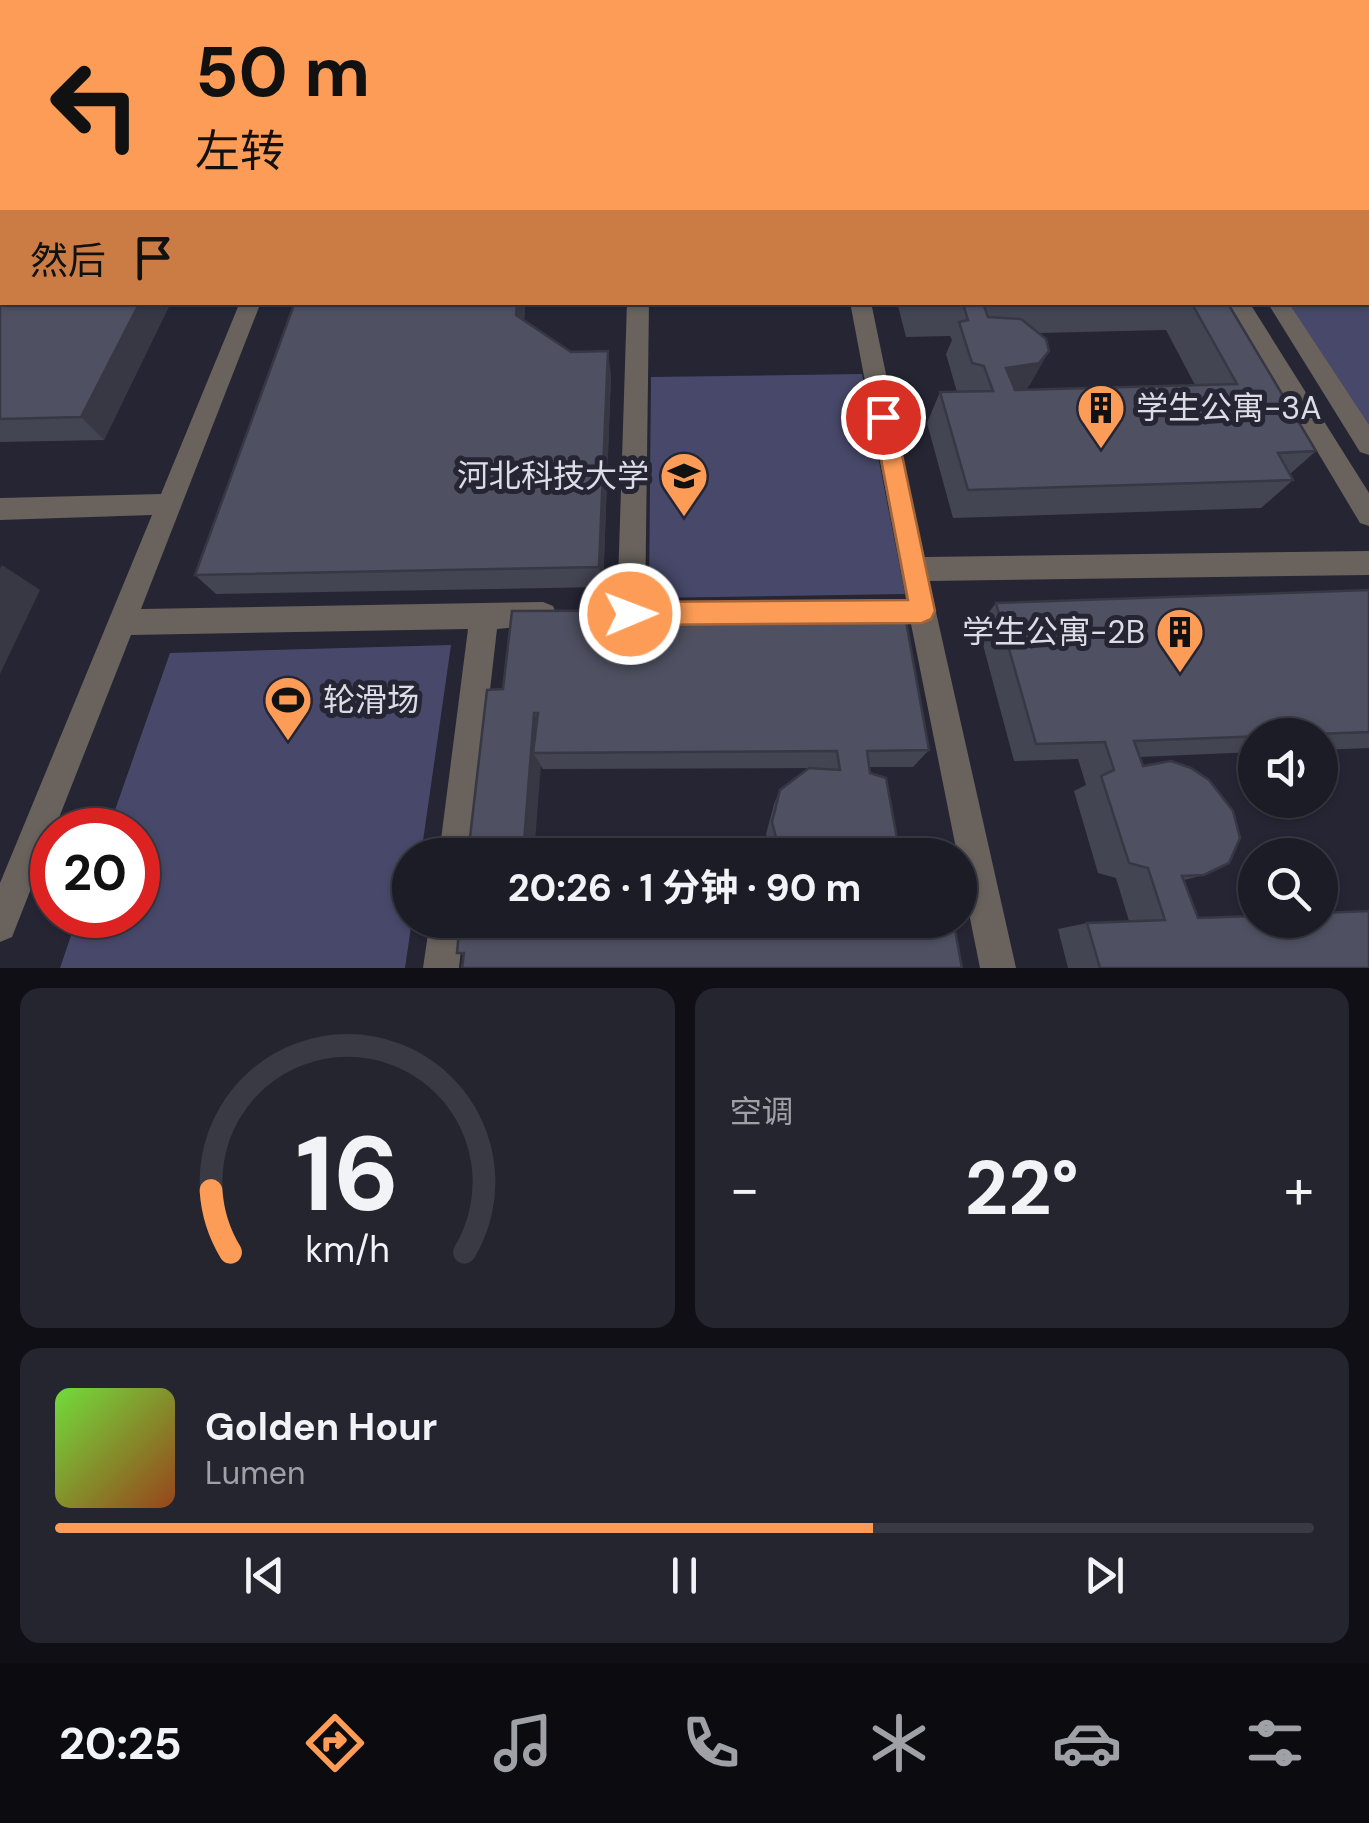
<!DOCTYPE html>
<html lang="zh">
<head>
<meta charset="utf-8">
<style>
	:root { --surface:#1c1c27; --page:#25252f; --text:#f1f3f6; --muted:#a0a1a7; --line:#3a3a44; --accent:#fd9c56 }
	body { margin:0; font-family:"DM Sans","Noto Sans SC",sans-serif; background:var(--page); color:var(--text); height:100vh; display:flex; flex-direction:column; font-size:38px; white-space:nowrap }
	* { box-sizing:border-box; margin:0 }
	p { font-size:32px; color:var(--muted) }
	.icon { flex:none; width:55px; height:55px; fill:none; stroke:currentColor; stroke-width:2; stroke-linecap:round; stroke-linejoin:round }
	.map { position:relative; height:968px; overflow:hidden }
	.side { display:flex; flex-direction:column; gap:20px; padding:20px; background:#0f0f15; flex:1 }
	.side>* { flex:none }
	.banner { position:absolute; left:0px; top:0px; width:1370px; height:305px; box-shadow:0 2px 8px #0004,0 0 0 2px var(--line); background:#fd9c56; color:#111; overflow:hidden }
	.buttons { position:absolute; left:1238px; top:718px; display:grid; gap:20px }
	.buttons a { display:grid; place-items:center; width:100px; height:100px; border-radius:50%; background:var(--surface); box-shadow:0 2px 8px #0004,0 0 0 2px var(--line); font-size:50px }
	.speed { position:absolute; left:30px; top:808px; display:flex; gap:20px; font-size:50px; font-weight:700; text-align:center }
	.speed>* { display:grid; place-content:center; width:130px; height:130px; border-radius:50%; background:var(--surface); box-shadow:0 2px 8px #0004,0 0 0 2px var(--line); line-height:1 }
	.speed .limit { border:15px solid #d22; background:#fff; color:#111 }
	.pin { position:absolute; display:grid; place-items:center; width:85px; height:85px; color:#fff; margin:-42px; border:5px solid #fff; border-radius:50%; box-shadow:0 2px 10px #0007 }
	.me { position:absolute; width:110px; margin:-55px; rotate:89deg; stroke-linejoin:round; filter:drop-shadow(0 0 8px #0008) }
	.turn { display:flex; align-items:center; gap:35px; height:210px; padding:0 30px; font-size:45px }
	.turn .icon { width:130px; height:130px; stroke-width:2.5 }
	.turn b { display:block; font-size:70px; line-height:85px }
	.then { display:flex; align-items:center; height:95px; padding:0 30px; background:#0003; gap:20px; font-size:38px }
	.big { font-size:75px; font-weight:700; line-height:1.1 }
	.side .card { flex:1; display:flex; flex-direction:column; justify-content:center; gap:15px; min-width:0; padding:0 35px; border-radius:20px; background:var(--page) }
	.side .dial { align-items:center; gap:0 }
	.dial svg { height:260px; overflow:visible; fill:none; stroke:var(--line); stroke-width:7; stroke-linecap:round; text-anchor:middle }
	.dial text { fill:var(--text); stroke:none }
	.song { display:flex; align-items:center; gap:30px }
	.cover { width:120px; height:120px; border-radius:15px; background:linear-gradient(135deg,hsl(100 70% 55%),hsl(20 70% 35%)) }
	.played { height:10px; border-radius:5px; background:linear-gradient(90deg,var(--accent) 65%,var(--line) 65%) }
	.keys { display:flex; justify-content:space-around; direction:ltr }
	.heat { display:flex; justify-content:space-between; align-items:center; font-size:55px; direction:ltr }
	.side .tiles { flex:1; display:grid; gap:20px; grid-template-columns:1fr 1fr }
	.card:last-child { grid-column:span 2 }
	.trip { position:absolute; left:392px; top:838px; width:585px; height:100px; border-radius:50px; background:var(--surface); box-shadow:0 2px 8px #0004,0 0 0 2px var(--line); font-weight:700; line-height:100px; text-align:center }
	.dock { display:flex; height:160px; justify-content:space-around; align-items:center; background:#0b0b10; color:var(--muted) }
	.dock .icon { width:70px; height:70px }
	.dock .active { color:var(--accent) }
	.dock b { font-size:45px; color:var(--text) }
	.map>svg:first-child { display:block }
	.green { fill:#48496a }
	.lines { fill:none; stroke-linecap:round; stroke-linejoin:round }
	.minor { fill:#69625d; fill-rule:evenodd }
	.wall { fill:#444553; fill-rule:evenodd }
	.shaded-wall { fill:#373844 }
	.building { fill:#4f5061; stroke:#373844; stroke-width:2.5 }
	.route { fill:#fd9c56; stroke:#a46538; stroke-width:2.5 }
	.labels { text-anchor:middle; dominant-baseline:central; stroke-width:10; stroke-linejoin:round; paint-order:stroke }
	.poi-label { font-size:32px; fill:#dbdce6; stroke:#252534; text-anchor:start }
</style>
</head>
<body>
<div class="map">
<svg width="1369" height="968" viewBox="0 0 1369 968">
	<rect width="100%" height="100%" fill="#252534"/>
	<!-- green -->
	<g class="green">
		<path d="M1143,0H1369V435L1282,303L1368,302V2H1140Z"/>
		<path d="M862,374L905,594L649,598L651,377Z"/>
		<path d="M451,645L421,855H410L412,920L405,968H60L78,915H138V830H108L170,653Z"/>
	</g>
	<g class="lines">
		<!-- minor -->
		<g class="minor">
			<rect x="637" y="0" width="14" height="2"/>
			<path d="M240,302H261L141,609L543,602L553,606L557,615L553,624L497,629L471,855H439L468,629L131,635L12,937L0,942V883L152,515L0,520V498L161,494Z"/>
			<path d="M627,302H649L645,614L641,623L631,627L621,623L617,614Z"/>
			<path d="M850,302H871L924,557L1369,551V575L929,581L1016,968H980L911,624L873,625L863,621L859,612L863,603L906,599Z"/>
			<path d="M1228,302H1249L1369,493V526L1360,523Z"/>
			<path d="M1267,302H1288L1369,425V455L1360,452Z"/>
			<path d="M430,920H464L459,968H423Z"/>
		</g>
	</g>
	<!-- wall -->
	<g class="wall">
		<path d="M92,0H322L320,2H90Z"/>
		<rect x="655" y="0" width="215" height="2"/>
		<path d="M0,185L2,302H171L104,440L0,442Z"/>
		<path d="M295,302H524L525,308L524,321L571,352L611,374L603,587L216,594L195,575Z"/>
		<path d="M897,302H1227L1316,451L1290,474L1293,480L1261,508L953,518L927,423L940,392H957L946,354L952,340L950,336L906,337ZM1166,330L1195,385L1026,390L1049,351L1039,333Z"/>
		<path d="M1369,590V748L1320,750V735H1255V752L1139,757L1143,766L1204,875L1184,880L1198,918L1369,968H1068L1058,929L1087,923L1129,921L1116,878L1098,873L1074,791L1086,785L1078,759L1014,761L978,626L996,603Z"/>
		<path d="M487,690L929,750L913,767H869L900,855H771L766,834L774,804L780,790L827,770V768L543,769Z"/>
		<path d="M460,920H530L529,932L847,930L846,920H893L894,930L463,955L457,953Z"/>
	</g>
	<!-- shaded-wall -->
	<g class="shaded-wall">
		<path d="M0,0H29L30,2H2V58L0,60Z"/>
		<path d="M143,0H174L175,2H144Z"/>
		<path d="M294,0H322L320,2H293Z"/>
		<path d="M140,302H171L104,440L81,417Z"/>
		<path d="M517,302H524L525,308L522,339L516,315Z"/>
		<path d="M608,351L611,374L603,587L599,567Z"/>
		<path d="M1049,351L1031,383L1022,394L991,399L1006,368Z"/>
		<path d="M2,565L40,590L0,674V568Z"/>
		<path d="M534,713L543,732L533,753L541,765L534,855H523Z"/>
		<path d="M518,920H530L529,938L517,932Z"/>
	</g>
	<!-- building -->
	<g class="building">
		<path d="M92,0H150L148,2H90Z"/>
		<path d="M270,0H294L293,2H268Z"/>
		<rect x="510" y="0" width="106" height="2"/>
		<path d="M655,0H847L848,2H655Z"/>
		<path d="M2,182V302H140L81,417L0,419V185Z"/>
		<path d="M295,302H517L516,315L571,352L608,351L599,567L195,575Z"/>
		<path d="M916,302H1010L983,303L988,317L1021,319L1046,339L1049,351L1039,363L1006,368L1015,390L1237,384L1191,302H1227L1316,451L1278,453L1293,480L968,490L940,392L993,391L984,366L972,363L959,322L968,320L963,304L916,305Z"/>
		<path d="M1369,590V732L1134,741L1143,766L1171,761L1191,768L1209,780L1233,811L1240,838L1229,863L1204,875L1182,876L1198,918L1255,916V920H1320V913L1369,911V968H1100L1087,923L1165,920L1148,868L1129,863L1101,776L1114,770L1105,742L1036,744L996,603Z"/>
		<path d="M904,610L929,750L867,751L870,773L886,778L900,855H785L779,849L772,822L780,790L809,768L840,770L837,751L533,753L538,713H534L523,855H468L487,690L503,689L512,611Z"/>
		<path d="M460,920H518L517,932L861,930L859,920H893L894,930H955L962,968H462L464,953H457Z"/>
	</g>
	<!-- route -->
	<path class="route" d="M883,408L894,417L935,611L931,619L922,623L630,625L622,622L618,614L622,606L630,602L908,600L873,417Z"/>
	<!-- icons -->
	<defs>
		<g id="building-pin" transform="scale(2.5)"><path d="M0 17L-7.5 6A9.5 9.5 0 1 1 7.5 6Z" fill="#fd9c56" stroke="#252534"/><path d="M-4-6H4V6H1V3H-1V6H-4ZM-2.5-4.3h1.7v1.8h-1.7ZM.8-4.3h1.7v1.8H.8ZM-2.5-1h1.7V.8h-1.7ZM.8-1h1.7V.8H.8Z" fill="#111"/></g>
		<g id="university-pin" transform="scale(2.5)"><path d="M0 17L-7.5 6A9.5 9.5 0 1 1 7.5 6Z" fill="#fd9c56" stroke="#252534"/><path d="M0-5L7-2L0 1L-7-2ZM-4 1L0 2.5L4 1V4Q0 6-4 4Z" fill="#111"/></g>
		<g id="stadium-pin" transform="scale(2.5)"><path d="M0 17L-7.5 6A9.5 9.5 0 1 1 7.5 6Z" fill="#fd9c56" stroke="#252534"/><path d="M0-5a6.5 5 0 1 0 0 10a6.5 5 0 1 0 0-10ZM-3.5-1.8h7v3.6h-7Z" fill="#111"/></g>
	</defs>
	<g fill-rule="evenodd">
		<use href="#building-pin" x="1101" y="408"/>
		<use href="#university-pin" x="684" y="476"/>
		<use href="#building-pin" x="1180" y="632"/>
		<use href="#stadium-pin" x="288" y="700"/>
	</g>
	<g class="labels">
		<!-- poi labels -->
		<g class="poi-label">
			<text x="1136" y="408">学生公寓-3A</text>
			<text x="649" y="476" text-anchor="end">河北科技大学</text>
			<text x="1145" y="632" text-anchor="end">学生公寓-2B</text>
			<text x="323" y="700">轮滑场</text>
		</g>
	</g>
</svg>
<div class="buttons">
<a><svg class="icon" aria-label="sound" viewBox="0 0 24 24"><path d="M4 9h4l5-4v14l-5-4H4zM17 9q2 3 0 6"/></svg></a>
<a><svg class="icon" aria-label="search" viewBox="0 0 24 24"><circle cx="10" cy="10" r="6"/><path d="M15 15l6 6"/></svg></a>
</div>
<div class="speed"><div class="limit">20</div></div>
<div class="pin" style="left:883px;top:417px;background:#d93025"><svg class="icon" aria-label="arrive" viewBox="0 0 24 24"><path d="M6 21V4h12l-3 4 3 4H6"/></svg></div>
<svg class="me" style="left:630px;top:614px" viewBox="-20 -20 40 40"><circle r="17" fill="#fd9c56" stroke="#fff" stroke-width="3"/><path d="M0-11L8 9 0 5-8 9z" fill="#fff"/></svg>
<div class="trip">20:26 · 1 分钟 · 90 m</div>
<div class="banner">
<div class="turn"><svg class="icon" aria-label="left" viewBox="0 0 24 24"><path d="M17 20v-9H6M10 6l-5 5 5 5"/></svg><div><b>50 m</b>左转</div></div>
<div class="then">然后<svg class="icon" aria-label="arrive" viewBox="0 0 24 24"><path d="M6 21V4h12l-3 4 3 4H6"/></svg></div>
</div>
</div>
<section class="side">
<div class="tiles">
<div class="card dial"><svg viewBox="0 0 100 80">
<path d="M14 69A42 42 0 1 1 86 69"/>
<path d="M14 69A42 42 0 0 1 8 50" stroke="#fd9c56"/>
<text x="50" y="56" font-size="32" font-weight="700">16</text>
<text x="50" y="72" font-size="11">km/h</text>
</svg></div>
<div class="card"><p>空调</p>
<div class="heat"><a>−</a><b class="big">22°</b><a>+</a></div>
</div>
<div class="card">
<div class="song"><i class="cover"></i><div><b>Golden Hour</b><p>Lumen</p></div></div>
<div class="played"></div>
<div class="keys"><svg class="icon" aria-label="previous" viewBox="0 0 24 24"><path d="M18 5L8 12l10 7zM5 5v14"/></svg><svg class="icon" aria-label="pause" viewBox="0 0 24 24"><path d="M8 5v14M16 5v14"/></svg><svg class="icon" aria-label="next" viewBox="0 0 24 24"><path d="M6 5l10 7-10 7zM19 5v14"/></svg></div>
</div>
</div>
</section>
<nav class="dock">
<b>20:25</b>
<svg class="icon active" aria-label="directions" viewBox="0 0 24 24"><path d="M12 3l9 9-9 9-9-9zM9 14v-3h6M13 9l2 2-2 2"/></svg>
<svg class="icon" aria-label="music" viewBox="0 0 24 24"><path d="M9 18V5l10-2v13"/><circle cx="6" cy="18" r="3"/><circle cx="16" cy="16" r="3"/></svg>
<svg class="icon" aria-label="phone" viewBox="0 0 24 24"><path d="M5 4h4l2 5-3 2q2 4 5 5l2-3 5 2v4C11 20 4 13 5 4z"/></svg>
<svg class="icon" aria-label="climate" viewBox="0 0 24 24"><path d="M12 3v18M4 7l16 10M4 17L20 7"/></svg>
<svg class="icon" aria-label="car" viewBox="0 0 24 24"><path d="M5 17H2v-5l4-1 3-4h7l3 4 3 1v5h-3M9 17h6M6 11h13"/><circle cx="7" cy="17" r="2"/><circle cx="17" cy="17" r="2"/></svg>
<svg class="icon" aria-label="filters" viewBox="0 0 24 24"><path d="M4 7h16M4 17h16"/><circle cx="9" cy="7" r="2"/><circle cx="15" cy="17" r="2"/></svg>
</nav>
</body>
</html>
